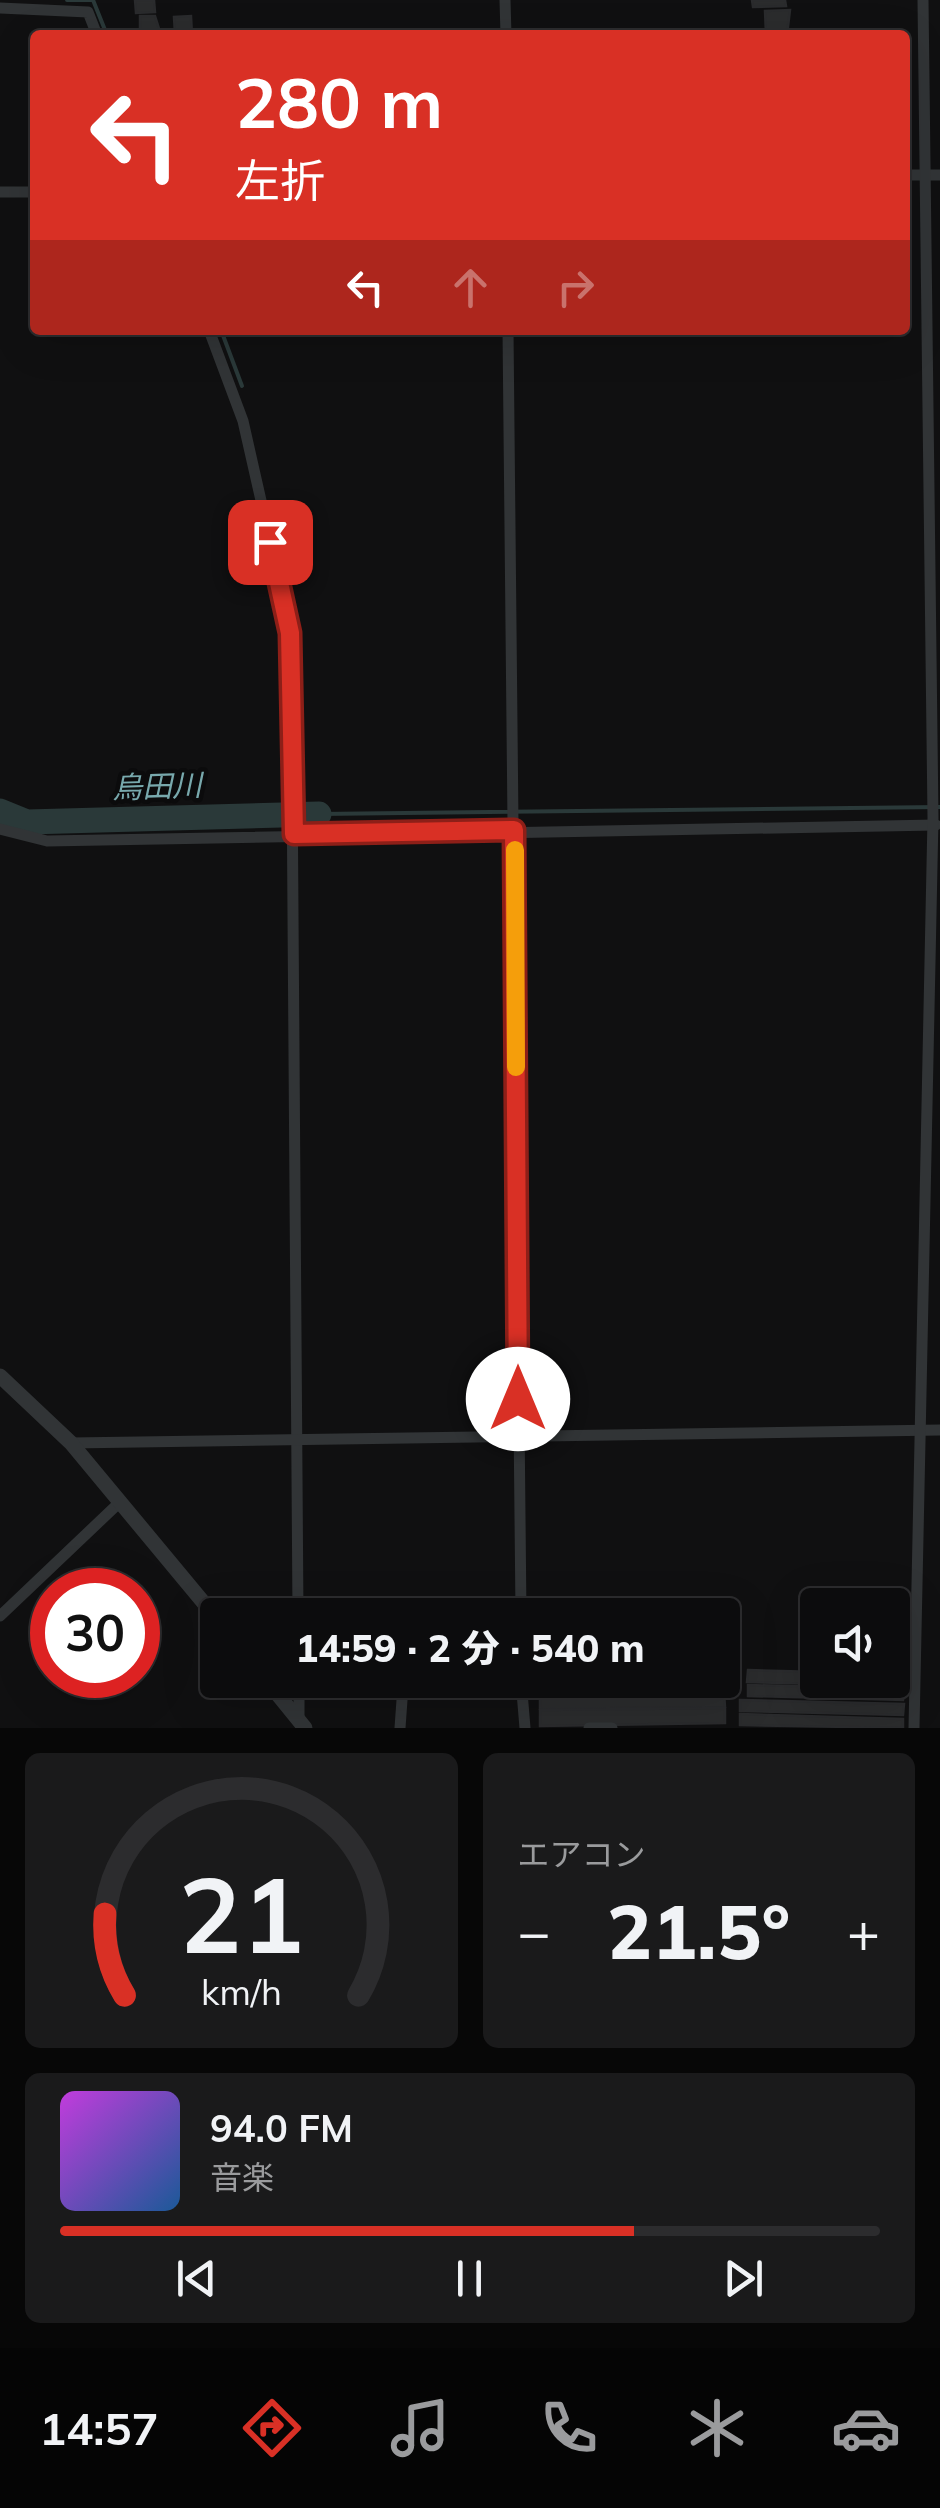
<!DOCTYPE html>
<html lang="ja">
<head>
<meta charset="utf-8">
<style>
	:root { --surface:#0c0c0d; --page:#1a1a1b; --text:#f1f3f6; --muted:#9a9b9d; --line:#2c2c2e; --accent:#d93025 }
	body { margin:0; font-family:Mulish,"Noto Sans JP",sans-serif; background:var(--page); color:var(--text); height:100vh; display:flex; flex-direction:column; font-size:38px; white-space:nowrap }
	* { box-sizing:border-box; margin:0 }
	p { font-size:32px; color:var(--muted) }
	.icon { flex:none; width:55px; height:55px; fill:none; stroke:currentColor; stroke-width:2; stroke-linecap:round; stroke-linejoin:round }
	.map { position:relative; height:1728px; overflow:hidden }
	.panel { display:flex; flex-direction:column; gap:25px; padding:25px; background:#070707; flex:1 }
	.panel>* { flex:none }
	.hud { position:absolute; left:30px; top:30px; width:880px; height:305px; border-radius:10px; box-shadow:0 10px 40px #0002,0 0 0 2px var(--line); background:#d93025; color:#fff; overflow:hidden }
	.controls { position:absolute; left:800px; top:1588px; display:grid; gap:20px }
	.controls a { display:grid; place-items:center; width:110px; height:110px; border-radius:10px; background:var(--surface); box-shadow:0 10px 40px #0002,0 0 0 2px var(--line); font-size:50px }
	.speed { position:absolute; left:30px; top:1568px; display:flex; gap:20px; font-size:50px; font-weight:700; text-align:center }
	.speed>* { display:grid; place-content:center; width:130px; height:130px; border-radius:50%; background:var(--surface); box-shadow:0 10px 40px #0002,0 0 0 2px var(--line); line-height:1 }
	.speed .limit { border:15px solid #d22; background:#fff; color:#111 }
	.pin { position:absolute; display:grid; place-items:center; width:85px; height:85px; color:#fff; margin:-42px; border-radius:20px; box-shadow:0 5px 15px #0006 }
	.me { position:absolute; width:110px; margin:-55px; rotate:0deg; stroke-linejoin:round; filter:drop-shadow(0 0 8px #0008) }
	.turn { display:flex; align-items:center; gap:35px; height:210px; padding:0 40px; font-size:45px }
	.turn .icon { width:130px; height:130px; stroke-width:2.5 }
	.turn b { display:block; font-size:70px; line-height:85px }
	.lanes { display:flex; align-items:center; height:95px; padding:0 40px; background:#0003; justify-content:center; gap:50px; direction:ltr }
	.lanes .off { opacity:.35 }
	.big { font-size:75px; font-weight:800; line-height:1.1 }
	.panel .tile { flex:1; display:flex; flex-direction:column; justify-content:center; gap:15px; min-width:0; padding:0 35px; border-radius:15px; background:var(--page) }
	.panel .dial { align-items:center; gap:0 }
	.dial svg { height:260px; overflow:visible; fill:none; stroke:var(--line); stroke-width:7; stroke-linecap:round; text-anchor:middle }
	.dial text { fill:var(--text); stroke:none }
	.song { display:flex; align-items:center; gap:30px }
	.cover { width:120px; height:120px; border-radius:15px; background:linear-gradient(135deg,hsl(290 70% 55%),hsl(210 70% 35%)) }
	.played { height:10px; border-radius:5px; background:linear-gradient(90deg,var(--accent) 70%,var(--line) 70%) }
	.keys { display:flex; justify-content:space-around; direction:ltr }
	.heat { display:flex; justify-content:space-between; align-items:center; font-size:55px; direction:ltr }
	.panel .tiles { flex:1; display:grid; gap:25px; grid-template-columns:1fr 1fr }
	.tile:last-child { grid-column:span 2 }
	.trip { position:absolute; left:200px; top:1598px; width:540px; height:100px; border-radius:10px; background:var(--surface); box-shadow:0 10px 40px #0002,0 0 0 2px var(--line); font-weight:800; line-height:100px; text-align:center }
	.tabs { display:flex; height:160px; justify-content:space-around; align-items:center; background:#050505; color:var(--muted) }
	.tabs .icon { width:70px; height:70px }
	.tabs .selected { color:var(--accent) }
	.tabs b { font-size:45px; color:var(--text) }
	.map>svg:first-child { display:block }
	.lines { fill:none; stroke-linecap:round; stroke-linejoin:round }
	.stream { stroke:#2a3939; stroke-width:4 }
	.river { stroke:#2a3939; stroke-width:25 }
	.building { fill:#2b2c2d; stroke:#2a2b2d; stroke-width:2.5 }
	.minor { stroke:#313436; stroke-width:11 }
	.tertiary { stroke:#313436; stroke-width:15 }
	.route-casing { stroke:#8d1f18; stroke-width:25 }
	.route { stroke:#d93025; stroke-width:18 }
	.slow { stroke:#f59e0b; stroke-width:18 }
	.labels { text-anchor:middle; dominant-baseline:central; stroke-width:9; stroke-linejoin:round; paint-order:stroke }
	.water-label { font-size:30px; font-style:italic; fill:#78a9ad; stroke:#0b0b0c }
</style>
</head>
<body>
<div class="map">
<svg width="940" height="1728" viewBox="0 0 940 1728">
	<rect width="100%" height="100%" fill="#101011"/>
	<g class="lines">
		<!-- stream -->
		<g class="stream">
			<path d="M67,0H93L107,35"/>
			<path d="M221,330L242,386"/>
			<path d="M319,814L940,807"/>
		</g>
		<!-- river -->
		<path class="river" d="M0,811L27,822L319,814"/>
	</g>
	<!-- building -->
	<g class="building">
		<path d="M135,0H154L155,12L136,13Z"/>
		<path d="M752,0H785L786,6L753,7Z"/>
		<path d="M790,10L787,35H766L765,11Z"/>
		<path d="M140,16H155L161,35H140Z"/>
		<path d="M191,16L192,35H175L174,17Z"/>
		<path d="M748,1670L818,1672V1680H892V1675H904L903,1686L747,1682Z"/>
		<path d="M722,1675L725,1690L540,1692V1680H722Z"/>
		<path d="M748,1685L904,1689L903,1700L748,1696Z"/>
		<path d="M724,1691L725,1707L540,1709V1693Z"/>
		<path d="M740,1700L904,1704L903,1715L740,1711Z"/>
		<path d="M725,1708V1723L540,1726V1710Z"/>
		<path d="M740,1714L903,1719V1728L740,1725Z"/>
	</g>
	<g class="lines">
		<!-- minor -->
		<g class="minor">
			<path d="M505,0L506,35"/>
			<path d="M0,8L88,12L97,35"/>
			<path d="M905,175H940"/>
			<path d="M0,192H35"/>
			<path d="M209,330L243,421L291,633L298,1615"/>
			<path d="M508,330L521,1615"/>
			<path d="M0,829L47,841L936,825"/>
			<path d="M71,1443L940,1430"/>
			<path d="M0,1616L121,1501"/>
			<path d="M299,1680V1721"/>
			<path d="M521,1680L525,1728"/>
			<path d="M400,1728L403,1686L521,1684"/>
			<path d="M589,1728H612"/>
			<path d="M914,1728L933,818L923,0"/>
		</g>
		<!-- tertiary -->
		<g class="tertiary">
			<path d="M0,1376L71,1443L218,1620"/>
			<path d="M266,1680L305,1728"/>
		</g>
	</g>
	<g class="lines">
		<!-- route casing -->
		<g class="route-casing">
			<path id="route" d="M270,542L290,633L294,834L514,830L518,1399"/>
		</g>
		<!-- route -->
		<use href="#route" class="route"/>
		<!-- slow -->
		<path class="slow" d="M515,850L516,1067"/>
	</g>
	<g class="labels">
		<!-- water labels -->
		<g class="water-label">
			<text transform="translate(157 786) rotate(-2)">烏田川</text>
		</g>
	</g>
</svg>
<div class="controls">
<a><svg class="icon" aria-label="sound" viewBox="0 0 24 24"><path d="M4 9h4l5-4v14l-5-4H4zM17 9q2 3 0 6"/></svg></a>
</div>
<div class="speed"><div class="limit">30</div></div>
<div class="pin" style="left:270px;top:542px;background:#d93025"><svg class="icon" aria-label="arrive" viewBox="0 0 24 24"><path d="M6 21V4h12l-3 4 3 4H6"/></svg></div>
<svg class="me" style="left:518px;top:1399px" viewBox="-20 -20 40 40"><circle r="19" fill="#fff"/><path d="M0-13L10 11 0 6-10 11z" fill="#d93025"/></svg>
<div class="trip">14:59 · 2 分 · 540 m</div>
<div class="hud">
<div class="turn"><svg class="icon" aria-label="left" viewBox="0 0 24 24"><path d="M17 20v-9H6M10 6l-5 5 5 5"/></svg><div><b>280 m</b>左折</div></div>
<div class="lanes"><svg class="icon" aria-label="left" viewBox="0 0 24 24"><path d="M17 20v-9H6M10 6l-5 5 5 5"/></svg><svg class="icon off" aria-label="ahead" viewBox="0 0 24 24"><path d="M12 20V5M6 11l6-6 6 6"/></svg><svg class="icon off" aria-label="right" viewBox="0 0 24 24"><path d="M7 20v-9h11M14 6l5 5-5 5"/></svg></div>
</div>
</div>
<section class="panel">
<div class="tiles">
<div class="tile dial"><svg viewBox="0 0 100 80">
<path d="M14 69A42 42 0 1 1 86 69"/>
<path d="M14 69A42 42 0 0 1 8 44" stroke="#d93025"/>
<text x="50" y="56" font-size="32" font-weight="700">21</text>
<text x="50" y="72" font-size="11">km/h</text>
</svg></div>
<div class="tile"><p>エアコン</p>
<div class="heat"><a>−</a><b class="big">21.5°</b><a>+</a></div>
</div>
<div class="tile">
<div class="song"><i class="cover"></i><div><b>94.0 FM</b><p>音楽</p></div></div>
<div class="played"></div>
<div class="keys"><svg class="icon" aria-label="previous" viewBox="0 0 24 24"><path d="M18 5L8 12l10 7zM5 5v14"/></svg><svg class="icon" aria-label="pause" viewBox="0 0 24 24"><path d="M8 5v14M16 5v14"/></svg><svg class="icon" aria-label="next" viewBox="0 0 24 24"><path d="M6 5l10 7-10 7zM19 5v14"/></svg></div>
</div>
</div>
</section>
<nav class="tabs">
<b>14:57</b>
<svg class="icon selected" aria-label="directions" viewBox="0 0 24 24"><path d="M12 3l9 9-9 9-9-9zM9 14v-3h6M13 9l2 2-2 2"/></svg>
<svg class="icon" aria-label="music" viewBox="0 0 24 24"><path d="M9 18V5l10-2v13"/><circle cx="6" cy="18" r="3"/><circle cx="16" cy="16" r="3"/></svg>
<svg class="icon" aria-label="phone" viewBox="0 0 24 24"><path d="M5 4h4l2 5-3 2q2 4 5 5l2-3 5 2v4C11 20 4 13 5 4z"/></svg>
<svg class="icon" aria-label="climate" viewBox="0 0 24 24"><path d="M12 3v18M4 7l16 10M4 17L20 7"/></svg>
<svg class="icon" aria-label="car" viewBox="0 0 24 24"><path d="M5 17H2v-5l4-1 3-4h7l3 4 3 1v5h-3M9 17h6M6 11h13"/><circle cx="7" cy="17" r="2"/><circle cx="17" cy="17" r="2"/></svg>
</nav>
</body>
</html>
